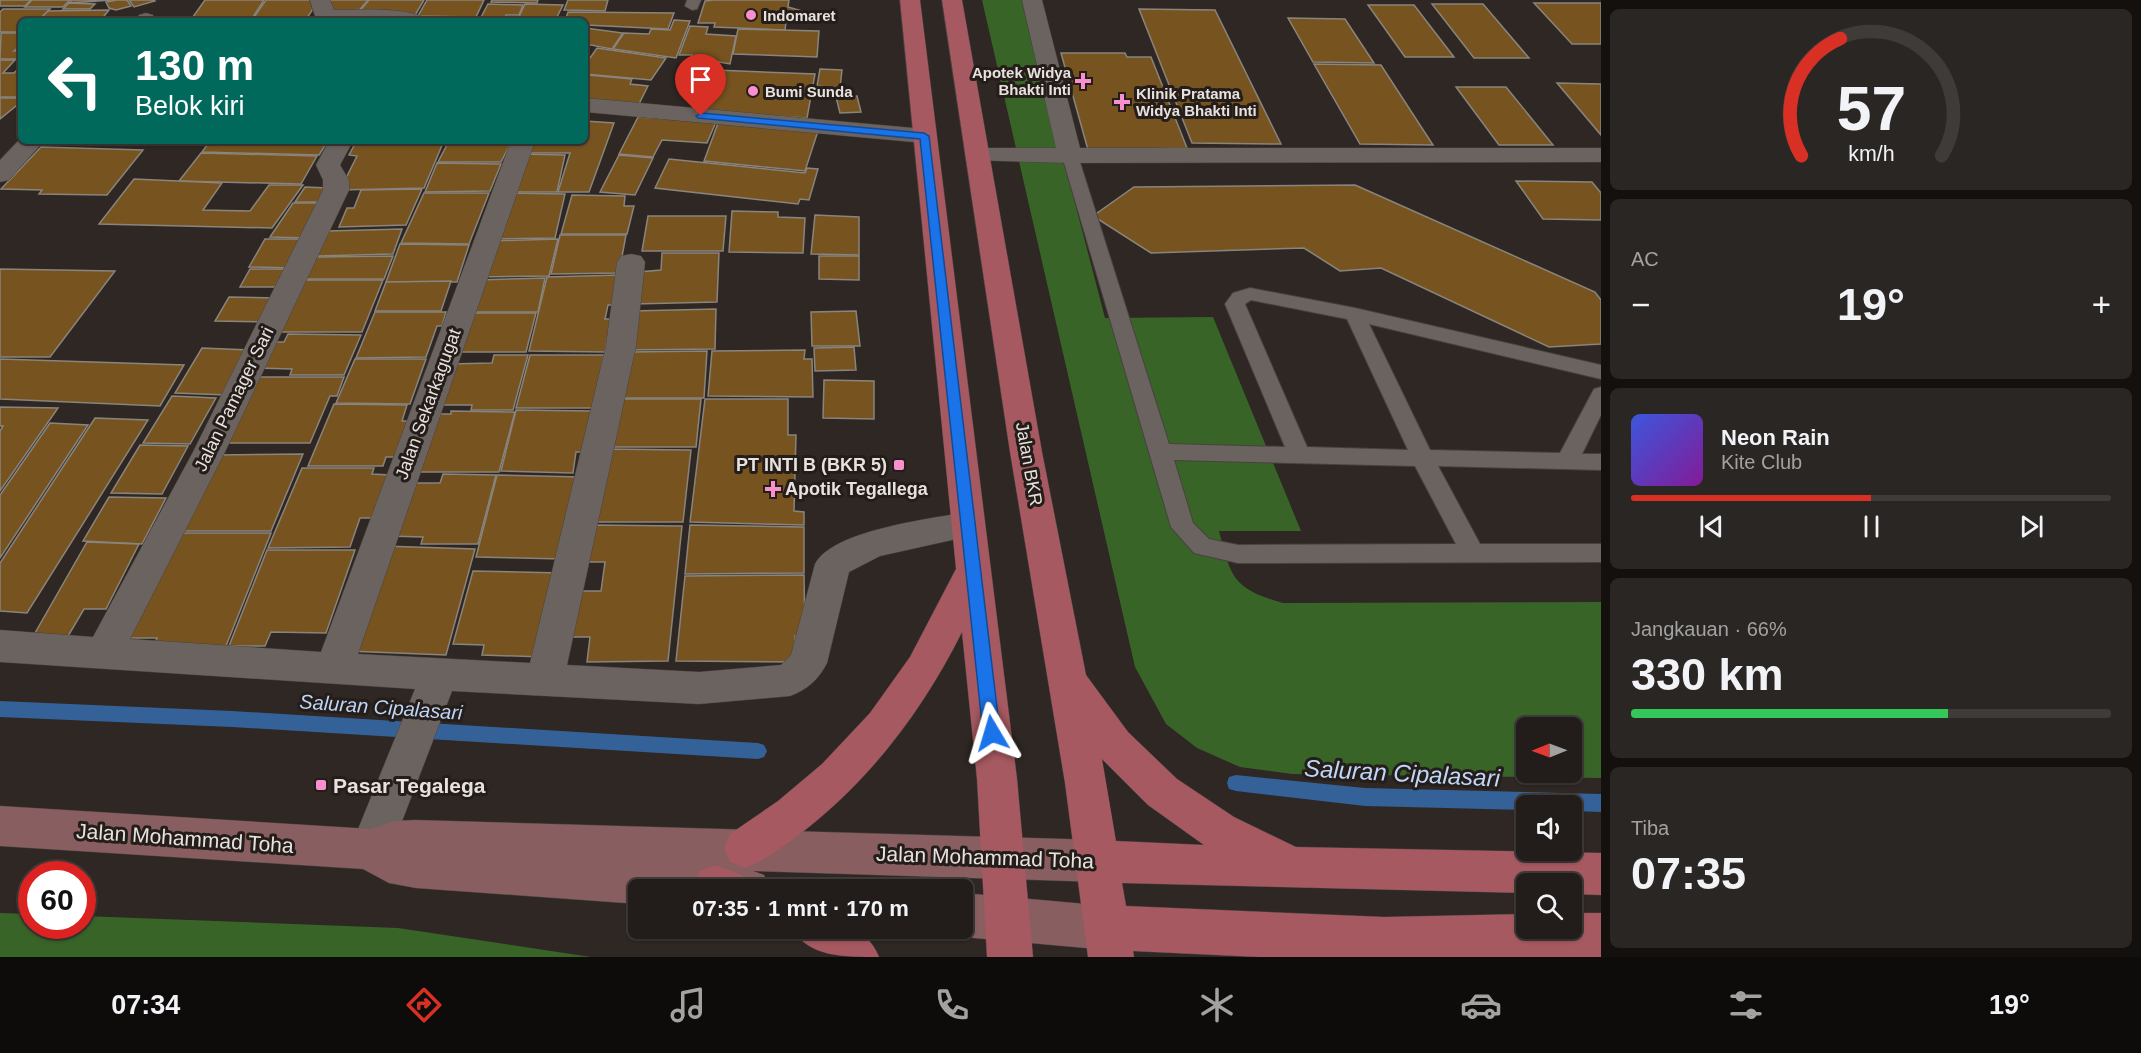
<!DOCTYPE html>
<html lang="id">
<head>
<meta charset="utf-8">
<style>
	:root { --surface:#221d1a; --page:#2a2623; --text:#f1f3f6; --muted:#a2a2a2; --line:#3f3b39; --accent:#d93025 }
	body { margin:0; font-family:Arial,sans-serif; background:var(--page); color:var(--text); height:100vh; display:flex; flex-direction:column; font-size:22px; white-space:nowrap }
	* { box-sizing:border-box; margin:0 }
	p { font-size:20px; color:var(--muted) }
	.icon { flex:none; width:33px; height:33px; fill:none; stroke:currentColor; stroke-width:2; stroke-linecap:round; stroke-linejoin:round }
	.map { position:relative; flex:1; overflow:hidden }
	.drawer { display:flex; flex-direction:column; gap:9px; padding:9px; background:#13100e; width:540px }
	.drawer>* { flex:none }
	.guide { position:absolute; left:18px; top:18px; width:570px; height:126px; border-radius:9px; box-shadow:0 2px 4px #0004,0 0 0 2px var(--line); background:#00695c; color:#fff; overflow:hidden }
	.needle { width:39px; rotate:269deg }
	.tools { position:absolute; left:1516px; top:717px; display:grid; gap:12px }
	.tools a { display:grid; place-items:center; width:66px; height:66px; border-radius:9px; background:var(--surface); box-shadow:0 2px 4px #0004,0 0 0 2px var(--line); font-size:30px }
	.speed { position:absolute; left:18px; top:861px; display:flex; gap:12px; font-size:30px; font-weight:700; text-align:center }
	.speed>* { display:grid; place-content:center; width:78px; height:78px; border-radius:50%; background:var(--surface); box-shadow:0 2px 4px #0004,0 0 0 2px var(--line); line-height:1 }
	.speed .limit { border:9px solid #d22; background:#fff; color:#111 }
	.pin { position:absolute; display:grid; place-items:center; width:51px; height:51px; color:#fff; margin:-62px -26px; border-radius:50% 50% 50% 0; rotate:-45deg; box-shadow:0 0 6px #0007 }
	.pin .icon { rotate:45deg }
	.me { position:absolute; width:66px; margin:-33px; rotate:353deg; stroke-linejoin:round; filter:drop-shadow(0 0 4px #0008) }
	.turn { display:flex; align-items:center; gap:21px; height:126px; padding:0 18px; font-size:27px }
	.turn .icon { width:78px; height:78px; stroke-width:2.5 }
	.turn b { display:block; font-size:42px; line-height:51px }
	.big { font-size:45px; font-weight:700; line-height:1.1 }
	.drawer .widget { flex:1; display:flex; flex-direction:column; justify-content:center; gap:9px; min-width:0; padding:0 21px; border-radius:9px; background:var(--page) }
	.drawer .dial { align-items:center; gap:0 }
	.dial svg { height:156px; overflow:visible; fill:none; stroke:var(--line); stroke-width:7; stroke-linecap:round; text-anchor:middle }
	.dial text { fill:var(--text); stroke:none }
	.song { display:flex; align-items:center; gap:18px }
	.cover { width:72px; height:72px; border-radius:9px; background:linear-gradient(135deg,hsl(230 70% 55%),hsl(290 70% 35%)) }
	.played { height:6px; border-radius:3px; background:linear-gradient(90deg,var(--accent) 50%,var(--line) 50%) }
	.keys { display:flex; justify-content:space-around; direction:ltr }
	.heat { display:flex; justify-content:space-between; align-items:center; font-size:33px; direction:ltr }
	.charge { height:9px; border-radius:4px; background:linear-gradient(90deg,#34c759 66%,var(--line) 0) }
	.trip { position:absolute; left:628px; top:879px; width:345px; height:60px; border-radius:9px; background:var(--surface); box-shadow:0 2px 4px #0004,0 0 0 2px var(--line); font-weight:700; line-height:60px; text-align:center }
	.dock { display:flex; height:96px; justify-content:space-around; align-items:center; background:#0e0c0a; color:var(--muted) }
	.dock .icon { width:42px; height:42px }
	.dock .on { color:var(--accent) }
	.dock b { font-size:27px; color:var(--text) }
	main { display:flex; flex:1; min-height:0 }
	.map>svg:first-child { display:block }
	.forest { fill:#386428; fill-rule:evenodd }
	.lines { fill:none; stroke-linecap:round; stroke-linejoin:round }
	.stream { fill:#356199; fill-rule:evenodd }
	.building { fill:#77541f; stroke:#89847d; stroke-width:1.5 }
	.lane-casing { stroke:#48423f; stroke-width:2 }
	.street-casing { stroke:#48423f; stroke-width:1 }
	.secondary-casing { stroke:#48423f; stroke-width:1 }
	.primary-casing { stroke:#48423f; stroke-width:1 }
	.lane { fill:#6b635f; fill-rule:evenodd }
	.street { fill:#6b635f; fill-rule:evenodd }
	.secondary { fill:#885e60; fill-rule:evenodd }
	.primary { fill:#a65960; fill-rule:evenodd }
	.route { fill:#1a73e8; stroke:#114b97; stroke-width:1.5 }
	.poi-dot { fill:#f790cd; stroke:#241d19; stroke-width:2 }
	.labels { text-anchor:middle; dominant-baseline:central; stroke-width:6; stroke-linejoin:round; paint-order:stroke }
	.far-poi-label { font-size:15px; font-weight:bold; fill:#e7e2df; stroke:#241d19; text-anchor:start }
	.street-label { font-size:18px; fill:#e7e2df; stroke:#241d19 }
	.poi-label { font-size:18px; font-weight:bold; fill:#e7e2df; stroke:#241d19; text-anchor:end }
	.water-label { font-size:20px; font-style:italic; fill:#bed7f8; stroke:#241d19 }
	.near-poi-label { font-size:21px; font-weight:bold; fill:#e7e2df; stroke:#241d19; text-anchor:start }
	.near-street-label { font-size:21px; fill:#e7e2df; stroke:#241d19 }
	.near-water-label { font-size:24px; font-style:italic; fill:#bed7f8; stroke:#241d19 }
</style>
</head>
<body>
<main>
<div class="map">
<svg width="1601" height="957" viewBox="0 0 1601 957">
	<rect width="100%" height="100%" fill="#2e2723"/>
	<!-- forest -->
	<g class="forest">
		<path d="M982,0H1022L1105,318L1213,317L1301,531H1219C1231,579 1234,589 1283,603L1601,602V778L1292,774L1240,767L1197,748L1166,724L1135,667ZM1527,728H1572V772H1527Z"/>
		<path d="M0,913L31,914L32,926H82L83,916L398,928L591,957H0Z"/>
	</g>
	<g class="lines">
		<!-- stream -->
		<g class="stream">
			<path d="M0,701L232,711L758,743L764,745L767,751L764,757L758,759L232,727L0,717Z"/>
			<path d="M1236,775L1365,788L1601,794V812L1572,811V806H1527V810L1365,806L1236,791L1229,789L1227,783L1229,777Z"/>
		</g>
	</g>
	<!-- building -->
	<g class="building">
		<path d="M0,0H31L25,6H0Z"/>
		<path d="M32,0H70L63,7H25Z"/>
		<path d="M72,0H112L69,3Z"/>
		<path d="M117,0H127L131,6L116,10L109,8L106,2Z"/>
		<path d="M129,0H154L155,1L134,7Z"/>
		<path d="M205,0H264L251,20L190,21Z"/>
		<path d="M266,0H313L315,6L305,21L252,20Z"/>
		<path d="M326,0H368L357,13L335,12L327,6Z"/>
		<path d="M369,0H424L414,17L358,13Z"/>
		<path d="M427,0H484L476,17L418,16Z"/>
		<path d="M492,0H538L537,3L491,2Z"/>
		<path d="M568,0H608L605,11L564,10Z"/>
		<path d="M713,0H789L788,7L802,11L800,19L786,22L785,30L714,27L715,23H698L705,1Z"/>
		<path d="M69,3L95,4L90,9H63Z"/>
		<path d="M1534,3H1601V44H1572Z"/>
		<path d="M488,4L523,5L519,15H506L503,21H479Z"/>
		<path d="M525,4L563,5L555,21H517Z"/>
		<path d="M1432,4H1483L1529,58H1474Z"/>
		<path d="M1368,5H1414L1454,57H1405Z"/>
		<path d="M3,9H50L38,21H21V32H0V12Z"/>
		<path d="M1139,9L1215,10L1281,144L1192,143Z"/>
		<path d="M109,10L100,21H38L48,11Z"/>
		<path d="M568,12L674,13L668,29L585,25V21H565Z"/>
		<path d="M1288,18L1345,19L1374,63L1313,62Z"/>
		<path d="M674,20L690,21L676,58L613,49L624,33L649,34L651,29L670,30Z"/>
		<path d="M690,26L708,27L706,34L736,36L730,64L719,62L717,66L690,62L692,55H679Z"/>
		<path d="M585,28L623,33L612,49L585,44Z"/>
		<path d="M738,29L819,31L817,57L733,54Z"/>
		<path d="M1,33H21V45L14,51H21V59H0Z"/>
		<path d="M597,48L666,58L651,80L585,74V65Z"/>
		<path d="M1061,53H1125L1127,57H1151L1187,148L1088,150Z"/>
		<path d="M0,60H15L3,73H14L21,66V97H0Z"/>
		<path d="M1314,64L1381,65L1433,145L1360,144Z"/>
		<path d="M820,69L842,70L840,88L817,86Z"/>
		<path d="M715,70L815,74L807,118L700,111L703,101H692L699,81L712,82Z"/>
		<path d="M588,75L632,79L630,84L648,86L639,104L585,102V78Z"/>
		<path d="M1557,83L1601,84V135Z"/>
		<path d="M1456,87H1506L1553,145H1499Z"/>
		<path d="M857,96L861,112L840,113L836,97Z"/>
		<path d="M0,98H21V106H16L0,119Z"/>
		<path d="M638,117L716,122L707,143L662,140L653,157L619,154Z"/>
		<path d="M585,121L614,123L589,192H558L570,153H521L526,141H585Z"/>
		<path d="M718,123L818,131L805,171L704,161Z"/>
		<path d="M210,141H328L319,155L202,152Z"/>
		<path d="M449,141H512L501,162H438Z"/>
		<path d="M443,143L424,188L340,190L357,156L349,155L355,144Z"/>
		<path d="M41,147L143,150L107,195L39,194L42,190L1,189Z"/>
		<path d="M201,153L317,156L301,184L179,181Z"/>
		<path d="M521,154L565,155L557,192H505Z"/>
		<path d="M619,155L653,158L635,195L600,192Z"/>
		<path d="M669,159L805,173L807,168L818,169L809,200L800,199L798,204L655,188Z"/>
		<path d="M437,163L501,164L490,191L425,192Z"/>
		<path d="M134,179L222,183L203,210L250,211L269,185H303L272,228L99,224Z"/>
		<path d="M1516,181L1592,182L1601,193V220L1543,219Z"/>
		<path d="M1355,185L1595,292L1601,300V344L1549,347L1381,268L1340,271L1304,248L1151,253L1093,216L1134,187Z"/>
		<path d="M305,187L328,188L321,202H295Z"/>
		<path d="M422,189L406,225L339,227L347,208H354L361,190Z"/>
		<path d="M424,193H489L469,244L401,243Z"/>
		<path d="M505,193L565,194L555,238L489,239Z"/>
		<path d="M572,195L625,196L624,206H634L627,234H561Z"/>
		<path d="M293,203H320L306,238L270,237Z"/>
		<path d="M732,211L778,212V217L805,218L803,253L729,252Z"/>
		<path d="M815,215L859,217V255L811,254Z"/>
		<path d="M648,216H726L723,251H642Z"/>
		<path d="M402,229L393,254L317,256L328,231Z"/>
		<path d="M560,235H626L619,273L551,274Z"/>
		<path d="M265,239H305L291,268L249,267Z"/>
		<path d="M558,239L549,276L475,277L488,241Z"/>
		<path d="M400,244L469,245L457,282H386Z"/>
		<path d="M662,253H719L717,302L634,304L638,272L661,270Z"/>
		<path d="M393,256L384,279H306L316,257Z"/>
		<path d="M819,256H859V280L819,279Z"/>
		<path d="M0,269L115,271L50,357H0Z"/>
		<path d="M250,269H290L282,287H240Z"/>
		<path d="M619,275L613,305H608L605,319H611L605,352L529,351L547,277Z"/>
		<path d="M545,278L538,312H465L476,280Z"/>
		<path d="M301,280H383L362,332H274Z"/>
		<path d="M451,281L441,311H375L386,282Z"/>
		<path d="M229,297L275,298L262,322L215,321Z"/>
		<path d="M716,309L715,349L626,350L632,311Z"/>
		<path d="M856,311L860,346H812L811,312Z"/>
		<path d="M375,312H446L442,326H437L426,357L356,358Z"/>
		<path d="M461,313H536L526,352H447Z"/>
		<path d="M288,334L361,335L344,375H290L292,369L256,368L276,342H284Z"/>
		<path d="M854,347L856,370L815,371L814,348Z"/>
		<path d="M202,348L249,350L226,395L175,393Z"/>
		<path d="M805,350L804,359H812L813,397L708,396L712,351Z"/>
		<path d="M707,351L704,398H620L628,352Z"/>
		<path d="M494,355H528L513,410H471L472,405H434L448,364L492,363Z"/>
		<path d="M530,355H604L593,408H516Z"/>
		<path d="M0,359L184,365L160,406L0,399Z"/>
		<path d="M355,359H426L410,404L336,403Z"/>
		<path d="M251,377H344L337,396H330L310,443H225Z"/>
		<path d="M824,380L874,381V419L823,418Z"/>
		<path d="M172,396L216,398L190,444L143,443Z"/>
		<path d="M614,399H701L696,447H605Z"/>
		<path d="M705,399H788V435H796L794,511L804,512V525L690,522Z"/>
		<path d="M334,404L407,405L402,421H409L397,457H386L383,466H308Z"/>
		<path d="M0,407L58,408L0,491V431L3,426H0Z"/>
		<path d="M516,410L592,411L585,452H576L573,473L501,471Z"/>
		<path d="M451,411L515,412L499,472H419L428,414H451Z"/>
		<path d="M95,418L148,420L27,613L0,611V563Z"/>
		<path d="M50,423L88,425L0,558V495Z"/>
		<path d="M140,445L188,446L162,494L111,493Z"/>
		<path d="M604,449L691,450L683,522H591Z"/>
		<path d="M303,454L271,531H179L217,455Z"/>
		<path d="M302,468H374L372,474L390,475L375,518H360L350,547L268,548Z"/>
		<path d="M443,474L496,475L478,544H421L423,537L387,536L405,483H440Z"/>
		<path d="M497,475L580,477L563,559L476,557Z"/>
		<path d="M109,497L166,498L142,544L83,541Z"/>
		<path d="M592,525L682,526L668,661L587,662L590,637H570L578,591H601L605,562H585Z"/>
		<path d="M690,525L804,527V573L685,574Z"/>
		<path d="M170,533H271L224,651L154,645L157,638H126Z"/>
		<path d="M87,542L139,544L106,609H84L61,648L27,647Z"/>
		<path d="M383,546L475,549L446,655L347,651Z"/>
		<path d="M267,550H355L326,633L271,632L265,646H229Z"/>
		<path d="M473,571L562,573L544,657L482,655L484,645L453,644Z"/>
		<path d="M804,575L805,635L795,636V662L676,661L685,576Z"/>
	</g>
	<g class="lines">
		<!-- lane casing -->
		<g class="lane-casing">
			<g id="lane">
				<path d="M687,0H701L697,9L692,10L685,6Z"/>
				<path d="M1070,151L1078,156L1169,444L1285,447L1225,304L1233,293L1250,288L1355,308L1601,365V379L1369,324L1430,450L1560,453L1594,389L1601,387V415L1582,454H1601V470L1438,466L1480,544H1601V562L1238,563L1194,553L1171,527L1062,156ZM1251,300L1347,319L1408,450L1307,447L1245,304ZM1174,460L1415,466L1456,544L1238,545L1209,539L1193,523Z"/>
			</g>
		</g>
		<!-- street casing -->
		<g class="street-casing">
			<g id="street">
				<path d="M310,0H330L334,10C353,10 417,6 427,21H326L315,16Z"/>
				<path d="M1022,0H1042L1080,148H1601V162L1070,163L968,160L965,155L968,150L977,148H1056Z"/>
				<path d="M146,13L153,15L155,21H133L139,15Z"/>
				<path d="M585,98L924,129L932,131L936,136L932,141L924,143L585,112Z"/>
				<path d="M21,138V141H44L9,180L0,182V160Z"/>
				<path d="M329,141H353L340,165L349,180V190L225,452L130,639L321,652L511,141H535L358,654L530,663L606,346L617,262L621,256L631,254L641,256L645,262L636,346L567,665L699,672L781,665L791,655L815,564C833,530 930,519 967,512L979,516L984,525L979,534L880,556L849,572L827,663C819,679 807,690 790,696L699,704L452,691L386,863L371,869L356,863L350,849L415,689L0,662V630L93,637L193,452L323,190V180L316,165Z"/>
			</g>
		</g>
		<!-- secondary casing -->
		<g class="secondary-casing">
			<g id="secondary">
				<path d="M0,806L371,829L395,821L415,820L1099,840L1114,846L1121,861L1114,876L1099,882L753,871L764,875L770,890H639V904L416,888L389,883L363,869L0,846Z"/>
				<path d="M963,893L1108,906L1124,912L1130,928L1124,944L1108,950L963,937L946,928H963Z"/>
			</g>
		</g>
		<!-- primary casing -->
		<g class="primary-casing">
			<g id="primary">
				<path d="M900,0H920L1017,779L1033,957H987L977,779L962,632C922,712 868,783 796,837C779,849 764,861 745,868L730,862L724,848L730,834L778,801L822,764L870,713L910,657L956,569Z"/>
				<path d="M942,0H962L1042,452L1086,675L1128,732L1177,779L1234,817L1296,847L1601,853V895L1572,894V884H1527V893L1122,883L1126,906L1384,917L1527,914V928H1572V913H1601V957H1259L1133,951L1134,957H1088L1065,783L1010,452ZM1102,759L1148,805L1204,845L1116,841Z"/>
				<path d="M715,865L742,875L748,890H695L693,886L700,871Z"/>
				<path d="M792,928C828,928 863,918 879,957C843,957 808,957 792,928Z"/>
			</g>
		</g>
		<!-- lane -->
		<use href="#lane" class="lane"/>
		<!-- street -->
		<use href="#street" class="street"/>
		<!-- secondary -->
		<use href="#secondary" class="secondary"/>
		<!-- primary -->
		<use href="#primary" class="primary"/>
	</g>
	<!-- route -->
	<path class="route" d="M701,113L924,133L929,136L1000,733L997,738L992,740L986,738L983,733L920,139L698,118L696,116Z"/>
	<!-- markers -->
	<g class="poi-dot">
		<circle cx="751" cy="15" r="6"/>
		<path d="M1080 72h6v6h6v6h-6v6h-6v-6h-6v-6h6z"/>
		<circle cx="753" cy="91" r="6"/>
		<path d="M1119 93h6v6h6v6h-6v6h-6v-6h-6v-6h6z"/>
		<rect x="893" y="459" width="12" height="12" rx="3"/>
		<path d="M770 480h6v6h6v6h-6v6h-6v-6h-6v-6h6z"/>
		<rect x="315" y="779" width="12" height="12" rx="3"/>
	</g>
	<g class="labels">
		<!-- far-poi labels -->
		<g class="far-poi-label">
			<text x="763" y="15">Indomaret</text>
			<text x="1071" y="72" text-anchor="end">Apotek Widya<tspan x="1071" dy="17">Bhakti Inti</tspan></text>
			<text x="765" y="91">Bumi Sunda</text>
			<text x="1136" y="93">Klinik Pratama<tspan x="1136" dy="17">Widya Bhakti Inti</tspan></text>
		</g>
		<!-- street labels -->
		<g class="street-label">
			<text transform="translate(234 399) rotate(-64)">Jalan Pamager Sari</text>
			<text transform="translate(428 404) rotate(-70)">Jalan Sekarkagugat</text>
			<text transform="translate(1029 464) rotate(80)">Jalan BKR</text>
		</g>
		<!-- poi labels -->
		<g class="poi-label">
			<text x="887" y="465">PT INTI B (BKR 5)</text>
			<text x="785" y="489" text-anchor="start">Apotik Tegallega</text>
		</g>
		<!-- water labels -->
		<g class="water-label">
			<text transform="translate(381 707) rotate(4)">Saluran Cipalasari</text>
		</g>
		<!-- near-poi labels -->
		<g class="near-poi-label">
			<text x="333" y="785">Pasar Tegalega</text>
		</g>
		<!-- near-street labels -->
		<g class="near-street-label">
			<text transform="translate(185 838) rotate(4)">Jalan Mohammad Toha</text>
			<text transform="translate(985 857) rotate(2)">Jalan Mohammad Toha</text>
		</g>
		<!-- near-water labels -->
		<g class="near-water-label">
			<text transform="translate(1402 773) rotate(3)">Saluran Cipalasari</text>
		</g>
	</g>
</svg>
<div class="tools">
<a><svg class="needle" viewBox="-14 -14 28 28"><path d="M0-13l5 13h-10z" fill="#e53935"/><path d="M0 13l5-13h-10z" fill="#a2a2a2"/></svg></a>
<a><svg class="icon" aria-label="sound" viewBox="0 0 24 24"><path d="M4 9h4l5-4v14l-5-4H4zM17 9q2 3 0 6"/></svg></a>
<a><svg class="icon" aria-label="search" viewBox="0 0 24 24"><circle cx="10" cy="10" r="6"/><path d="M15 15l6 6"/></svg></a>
</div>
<div class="speed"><div class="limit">60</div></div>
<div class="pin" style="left:701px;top:116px;background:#d93025"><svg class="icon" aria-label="arrive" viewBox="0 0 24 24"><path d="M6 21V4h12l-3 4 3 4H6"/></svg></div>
<svg class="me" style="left:992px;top:733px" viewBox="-20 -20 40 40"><path d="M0-17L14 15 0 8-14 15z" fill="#1a73e8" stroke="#fff" stroke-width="4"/></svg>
<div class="trip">07:35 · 1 mnt · 170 m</div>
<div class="guide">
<div class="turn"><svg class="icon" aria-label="left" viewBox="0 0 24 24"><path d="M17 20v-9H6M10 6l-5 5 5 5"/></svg><div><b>130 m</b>Belok kiri</div></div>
</div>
</div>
<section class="drawer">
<div class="widget dial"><svg viewBox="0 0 100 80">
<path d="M14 69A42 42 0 1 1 86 69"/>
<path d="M14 69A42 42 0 0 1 34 9" stroke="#d93025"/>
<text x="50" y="56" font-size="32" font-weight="700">57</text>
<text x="50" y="72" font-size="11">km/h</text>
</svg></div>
<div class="widget"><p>AC</p>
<div class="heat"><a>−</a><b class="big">19°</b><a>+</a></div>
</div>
<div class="widget">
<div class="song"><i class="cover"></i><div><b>Neon Rain</b><p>Kite Club</p></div></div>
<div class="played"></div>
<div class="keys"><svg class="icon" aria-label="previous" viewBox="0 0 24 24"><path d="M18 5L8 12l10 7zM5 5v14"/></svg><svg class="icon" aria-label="pause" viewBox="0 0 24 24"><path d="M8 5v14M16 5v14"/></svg><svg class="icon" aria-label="next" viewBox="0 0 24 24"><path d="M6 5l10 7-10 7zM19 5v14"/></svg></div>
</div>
<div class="widget"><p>Jangkauan · 66%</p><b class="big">330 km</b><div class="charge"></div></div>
<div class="widget"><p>Tiba</p><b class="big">07:35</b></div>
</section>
</main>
<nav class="dock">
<b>07:34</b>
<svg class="icon on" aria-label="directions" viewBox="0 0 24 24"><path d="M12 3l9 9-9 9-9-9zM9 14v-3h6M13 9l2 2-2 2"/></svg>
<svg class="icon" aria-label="music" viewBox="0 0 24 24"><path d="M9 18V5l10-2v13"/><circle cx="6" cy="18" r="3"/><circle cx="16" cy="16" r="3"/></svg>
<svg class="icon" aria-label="phone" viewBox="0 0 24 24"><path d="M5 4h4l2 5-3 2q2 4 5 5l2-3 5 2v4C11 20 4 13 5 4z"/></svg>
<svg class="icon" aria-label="climate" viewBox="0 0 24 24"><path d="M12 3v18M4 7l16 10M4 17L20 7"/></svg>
<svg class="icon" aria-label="car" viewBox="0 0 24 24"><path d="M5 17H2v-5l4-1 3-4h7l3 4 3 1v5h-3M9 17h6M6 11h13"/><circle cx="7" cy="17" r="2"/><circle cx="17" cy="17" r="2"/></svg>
<svg class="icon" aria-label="filters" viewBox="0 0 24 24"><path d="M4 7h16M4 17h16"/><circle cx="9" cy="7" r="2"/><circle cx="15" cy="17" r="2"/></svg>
<b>19°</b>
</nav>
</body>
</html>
